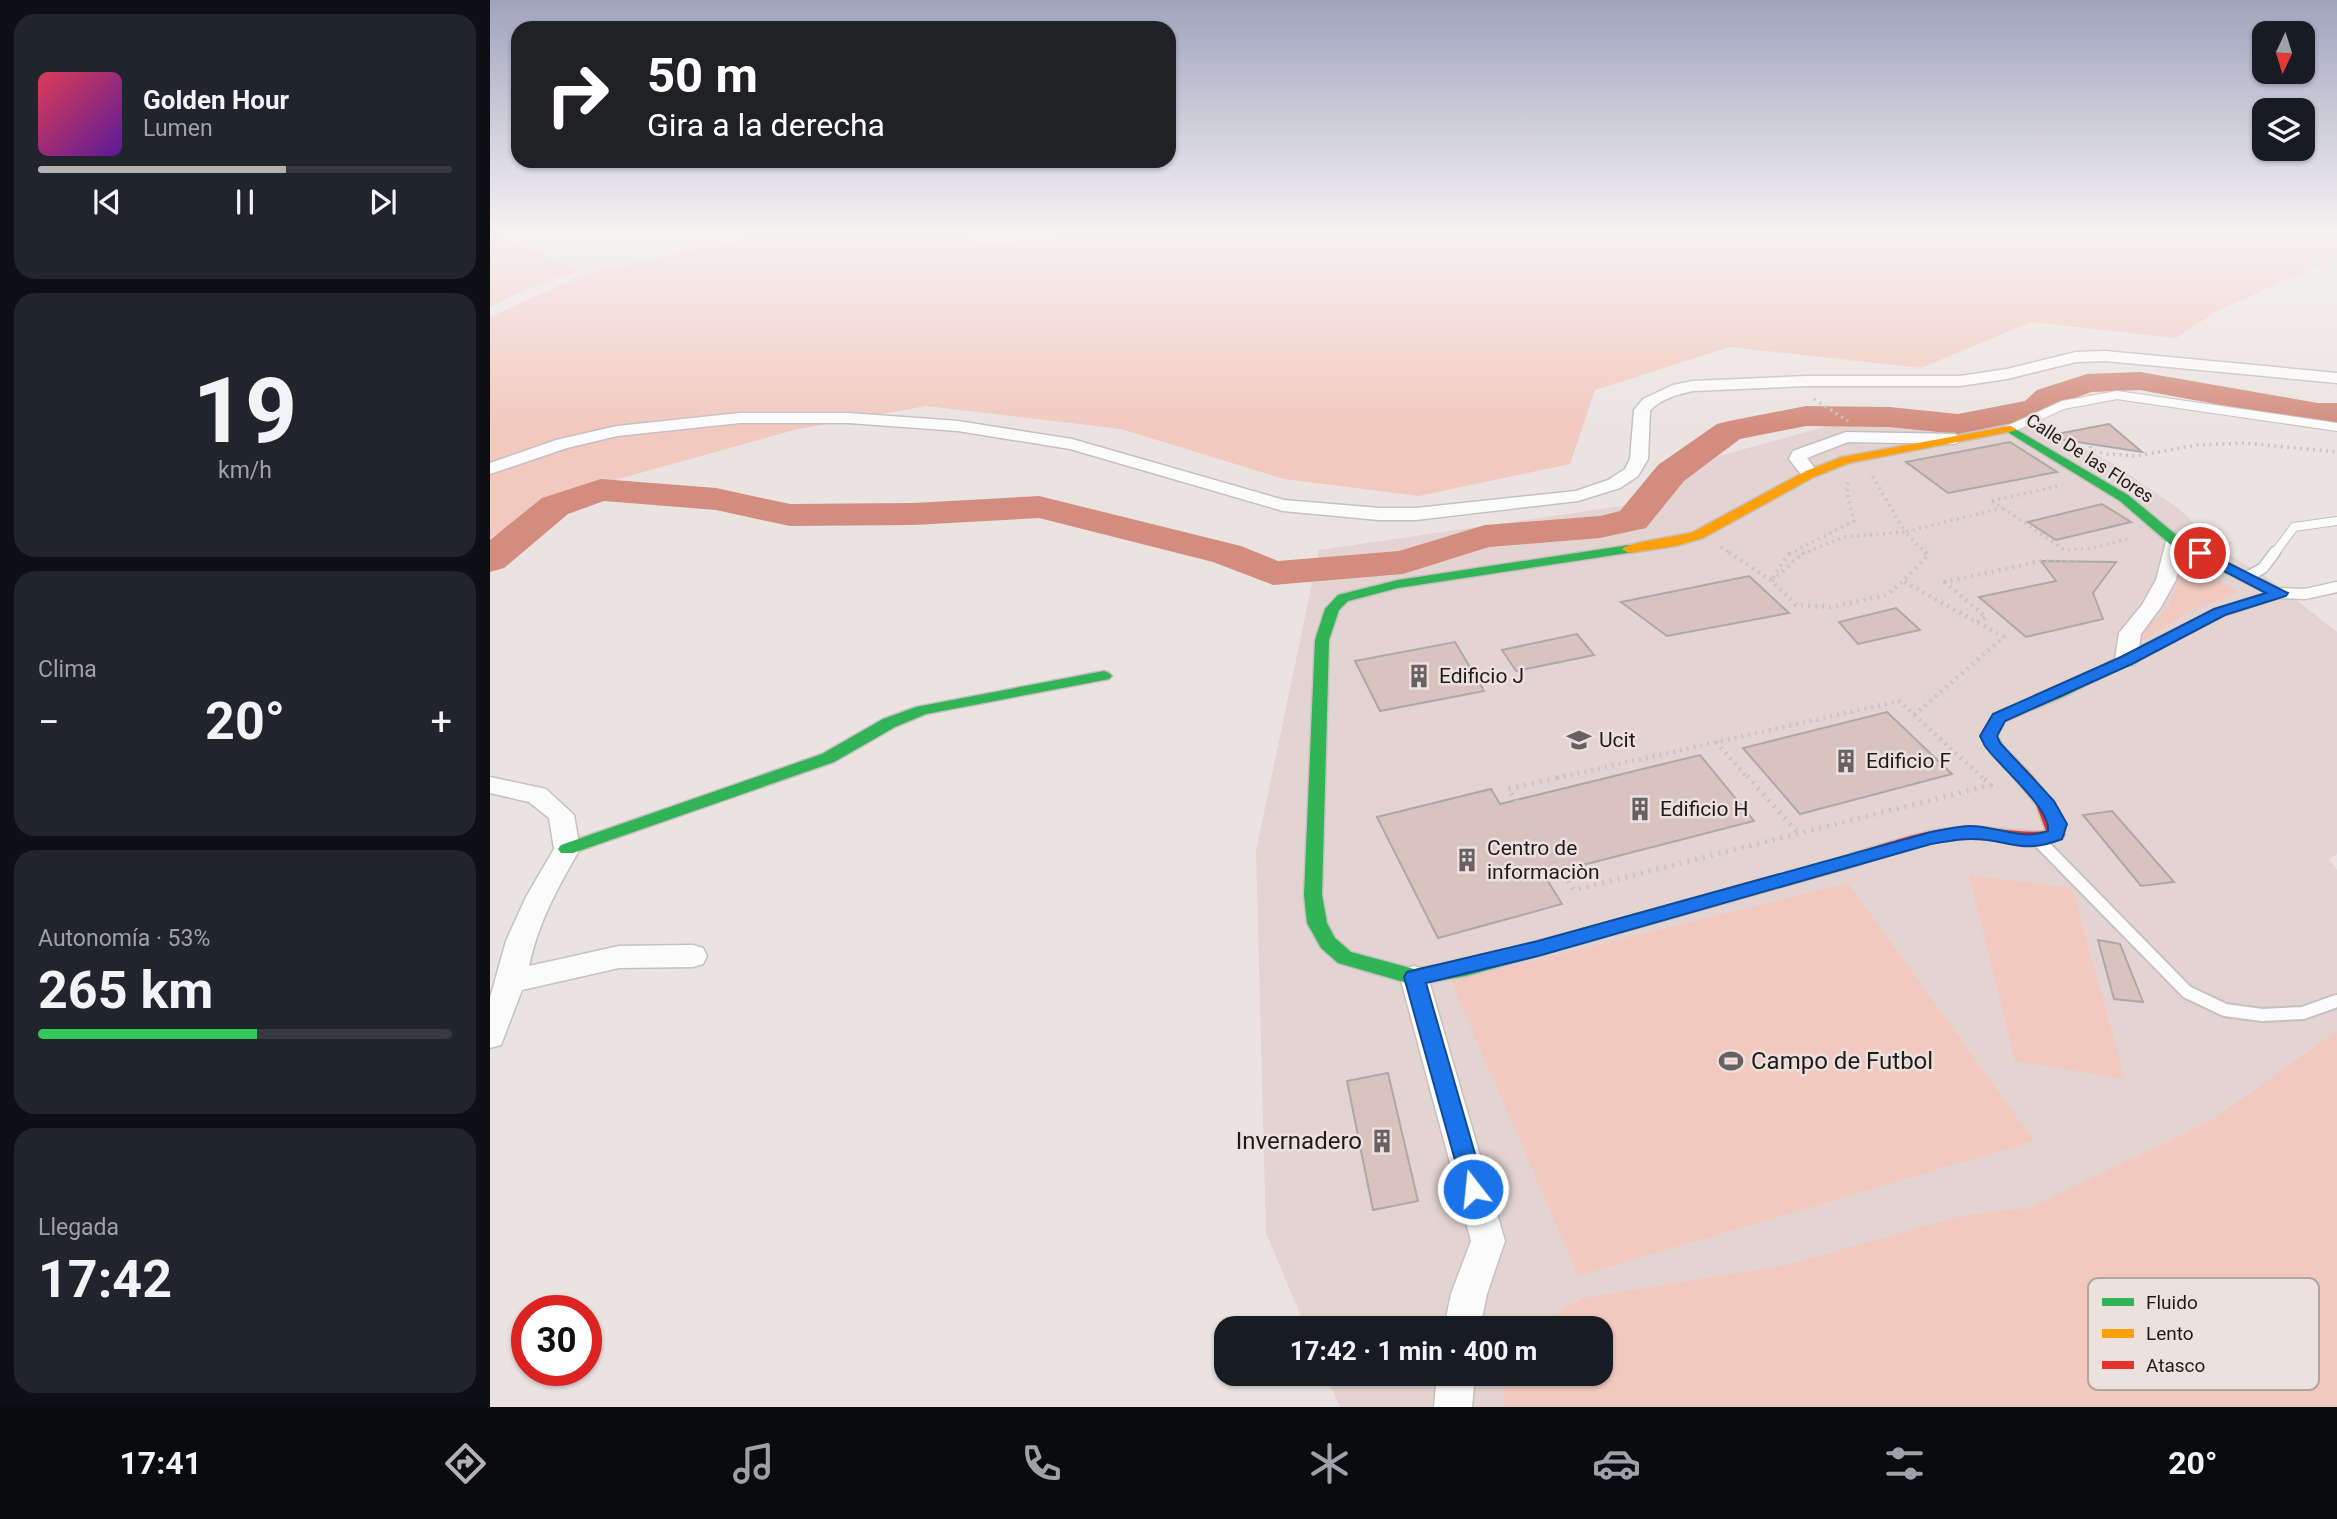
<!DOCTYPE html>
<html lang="es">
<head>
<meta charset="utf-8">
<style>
	:root { --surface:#171b24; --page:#20242c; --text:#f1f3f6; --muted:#9ea1a6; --line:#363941; --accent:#b3b2b3 }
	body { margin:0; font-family:Roboto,sans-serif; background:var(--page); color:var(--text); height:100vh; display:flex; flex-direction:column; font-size:26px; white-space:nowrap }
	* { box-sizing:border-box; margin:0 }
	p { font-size:23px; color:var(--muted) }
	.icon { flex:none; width:38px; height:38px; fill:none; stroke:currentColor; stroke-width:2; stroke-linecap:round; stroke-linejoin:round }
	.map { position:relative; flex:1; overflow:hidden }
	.panel { display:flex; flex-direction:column; gap:14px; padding:14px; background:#0d0f14; width:490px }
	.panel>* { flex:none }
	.hud { position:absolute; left:21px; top:21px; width:665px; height:147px; border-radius:21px; box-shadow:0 2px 5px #0004; background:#202124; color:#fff; overflow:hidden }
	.needle { width:46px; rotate:184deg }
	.controls { position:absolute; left:1762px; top:21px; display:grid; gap:14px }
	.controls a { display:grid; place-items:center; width:63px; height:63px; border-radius:14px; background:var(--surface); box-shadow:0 2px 5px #0004; font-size:35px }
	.speed { position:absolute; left:21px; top:1295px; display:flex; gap:14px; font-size:35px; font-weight:700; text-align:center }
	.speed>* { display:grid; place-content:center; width:91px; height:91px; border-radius:50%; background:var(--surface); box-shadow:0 2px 5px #0004; line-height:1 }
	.speed .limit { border:10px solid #d22; background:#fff; color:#111 }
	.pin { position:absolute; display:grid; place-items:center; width:60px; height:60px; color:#fff; margin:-30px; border:4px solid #fff; border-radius:50%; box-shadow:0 2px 7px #0007 }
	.me { position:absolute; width:77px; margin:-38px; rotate:344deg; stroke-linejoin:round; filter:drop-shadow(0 0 5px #0008) }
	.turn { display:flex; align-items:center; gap:24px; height:147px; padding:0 21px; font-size:32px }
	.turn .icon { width:91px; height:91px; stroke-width:2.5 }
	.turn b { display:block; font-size:49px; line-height:60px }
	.big { font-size:52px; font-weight:700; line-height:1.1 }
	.panel .tile { flex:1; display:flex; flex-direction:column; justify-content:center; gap:10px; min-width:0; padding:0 24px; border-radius:21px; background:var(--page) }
	.panel .dial { align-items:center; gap:0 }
	.dial b { font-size:91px; line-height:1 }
	.song { display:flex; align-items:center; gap:21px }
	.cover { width:84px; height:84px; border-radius:10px; background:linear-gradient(135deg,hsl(350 70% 55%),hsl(270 70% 35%)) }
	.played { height:7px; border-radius:4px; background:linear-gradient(90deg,var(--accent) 60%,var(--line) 60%) }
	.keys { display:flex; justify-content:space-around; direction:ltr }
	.heat { display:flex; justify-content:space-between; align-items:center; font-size:38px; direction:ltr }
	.charge { height:10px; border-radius:5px; background:linear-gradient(90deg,#34c759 53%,var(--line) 0) }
	.trip { position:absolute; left:724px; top:1316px; width:399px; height:70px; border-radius:21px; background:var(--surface); box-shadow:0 2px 5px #0004; font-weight:700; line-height:70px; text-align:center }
	.tab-bar { display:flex; height:112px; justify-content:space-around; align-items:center; background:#090b0e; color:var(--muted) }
	.tab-bar .icon { width:49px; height:49px }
	.tab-bar .on { color:var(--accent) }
	.tab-bar b { font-size:32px; color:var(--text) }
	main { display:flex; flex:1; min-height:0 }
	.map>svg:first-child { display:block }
	.built { fill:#e3d4d1 }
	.green { fill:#f2c9bf }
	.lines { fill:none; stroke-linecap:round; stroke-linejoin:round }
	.river { fill:#d38d7e; fill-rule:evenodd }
	.building { fill:#dac3be; stroke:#aea9a8; stroke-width:2 }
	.lane-far2-casing { stroke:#c6c0c0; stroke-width:10 }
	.lane-far1-casing { stroke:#c6c0c0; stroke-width:13 }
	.lane-casing { stroke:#c6c0c0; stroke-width:16 }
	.street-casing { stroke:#c6c0c0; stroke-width:3 }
	.fast-casing { stroke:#c6c0c0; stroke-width:3 }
	.slow-casing { stroke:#c6c0c0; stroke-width:3 }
	.jam-casing { stroke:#c6c0c0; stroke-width:3 }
	.path-far2 { stroke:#c7c5c4; stroke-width:3.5; stroke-dasharray:2 4.5; stroke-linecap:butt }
	.path-far1 { stroke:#c7c5c4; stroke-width:4.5; stroke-dasharray:2 5; stroke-linecap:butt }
	.path { stroke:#c7c5c4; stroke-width:5; stroke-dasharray:2 6; stroke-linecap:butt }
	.lane-far2 { stroke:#fcfbfb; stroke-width:8 }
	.lane-far1 { stroke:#fcfbfb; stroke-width:10 }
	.lane { stroke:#fcfbfb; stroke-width:12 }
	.street { fill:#fcfbfb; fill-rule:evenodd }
	.fast { fill:#30b455; fill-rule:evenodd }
	.slow { fill:#ff9f0a; fill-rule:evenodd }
	.jam { fill:#e5322d; fill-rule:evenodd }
	.route { fill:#1a73e8; stroke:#114b97; stroke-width:2 }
	.labels { text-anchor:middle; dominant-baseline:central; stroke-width:5; stroke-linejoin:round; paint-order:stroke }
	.far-street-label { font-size:18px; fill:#201c1b; stroke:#ede1de }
	.poi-label { font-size:21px; fill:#201c1b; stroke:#ede1de; text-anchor:start }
	.near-poi-label { font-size:24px; fill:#201c1b; stroke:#ede1de; text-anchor:start }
	.key { fill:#ede1de; stroke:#b0a6a4; stroke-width:2 }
	.key-label { font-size:19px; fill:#201c1b }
</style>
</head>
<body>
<main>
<section class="panel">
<div class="tile">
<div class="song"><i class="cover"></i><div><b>Golden Hour</b><p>Lumen</p></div></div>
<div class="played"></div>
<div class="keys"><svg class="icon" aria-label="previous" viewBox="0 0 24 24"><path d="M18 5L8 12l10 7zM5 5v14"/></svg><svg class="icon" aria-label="pause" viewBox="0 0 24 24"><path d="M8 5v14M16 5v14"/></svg><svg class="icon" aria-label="next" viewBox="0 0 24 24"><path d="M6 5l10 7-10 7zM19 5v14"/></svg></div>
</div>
<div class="tile dial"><b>19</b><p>km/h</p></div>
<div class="tile"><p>Clima</p>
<div class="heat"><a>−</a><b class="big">20°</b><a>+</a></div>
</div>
<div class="tile"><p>Autonomía · 53%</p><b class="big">265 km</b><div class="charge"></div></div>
<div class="tile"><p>Llegada</p><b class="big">17:42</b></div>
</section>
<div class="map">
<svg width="1847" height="1407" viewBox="0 0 1847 1407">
	<rect width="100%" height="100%" fill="#eae3e2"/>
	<!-- built -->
	<path class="built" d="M1526,413L1624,464L1688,508L1734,552L1778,578L1847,632V854L1839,859L1847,870V1407H850L835,1374H1111V1328H816L776,1233L766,851L829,550L1179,499L1196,477L1229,456L1334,427L1394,419L1468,424Z"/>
	<!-- green -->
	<g class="green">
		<path d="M338,231H470L474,247L662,231H1847V255L1841,260L1727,311L1686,338L1541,322L1431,368L1240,347L1105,390L1080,464L929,496L794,479L631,429L436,406L308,429L60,498L0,538V317L97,273L282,234Z"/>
		<path d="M0,237L15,239L90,270L37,289L0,307Z"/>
		<path d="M1695,562L1749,592L1697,612L1645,646L1647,636L1679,606Z"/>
		<path d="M1479,875L1582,888L1635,1079L1525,1061Z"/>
		<path d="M1358,883L1544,1141L1088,1276L961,981Z"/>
		<path d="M1847,1031V1407H1013L1015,1374H1111V1328H1040L1093,1298L1297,1265L1474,1215L1540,1208L1722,1120Z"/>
	</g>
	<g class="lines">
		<!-- river -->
		<path class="river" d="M1650,372L1828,403H1847V423H1828L1650,390L1601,392L1569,404L1558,416L1468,434L1399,427L1316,426L1250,439L1194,481L1156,528L1110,538L999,547L913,574L783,585L723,562L549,518L424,525L300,526L226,510L114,501L78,514L14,568L0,572V540L52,498L111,479L226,488L300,504L424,503L549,496L751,546L788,561L909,551L995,525L1110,516L1130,511L1168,465L1227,424L1239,421L1316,406L1399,407L1468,414L1535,401L1547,390L1597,374Z"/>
	</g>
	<!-- building -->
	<g class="building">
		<path d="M1619,424L1652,452L1561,438V435Z"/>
		<path d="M1520,442L1567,472L1458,493L1416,462Z"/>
		<path d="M1612,504L1641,522L1566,540L1538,522Z"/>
		<path d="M1551,561L1626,562L1603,593L1613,619L1536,637L1489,597L1566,581Z"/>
		<path d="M1259,576L1299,613L1177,636L1131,602Z"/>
		<path d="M1406,608L1430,630L1368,644L1349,622Z"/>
		<path d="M1087,634L1104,655L1026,671L1012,650Z"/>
		<path d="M965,642L994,691L890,711L865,661Z"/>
		<path d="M1397,712L1462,774L1310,814L1253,748Z"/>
		<path d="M1210,755L1264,821L1054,875L1072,904L948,938L887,817L1001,789L1010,804Z"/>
		<path d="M1622,811L1684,882L1651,886L1593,815Z"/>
		<path d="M1608,940L1630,944L1653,1002L1624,999Z"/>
		<path d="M898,1073L928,1201L883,1210L857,1081Z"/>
	</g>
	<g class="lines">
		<!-- lane-far2 casing -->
		<g class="lane-far2-casing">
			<g id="lane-far2">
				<path d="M1520,429L1573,405L1627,395L1847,427"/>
				<path d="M1784,554L1804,527L1847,521"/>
			</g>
		</g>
		<!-- lane-far1 casing -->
		<g class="lane-far1-casing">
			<g id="lane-far1">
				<path d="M1757,577L1773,568L1785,552"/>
				<path d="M1791,593L1815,594L1847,587"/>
			</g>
		</g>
		<!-- lane casing -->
		<g class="lane-casing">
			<path id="lane" d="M1549,841L1697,992L1735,1010L1772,1015L1813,1013L1847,1001"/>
		</g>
		<!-- street casing -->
		<g class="street-casing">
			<g id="street">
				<path d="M1615,351L1847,373V383L1615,361L1586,362L1517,379L1470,386H1316L1203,391C1188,394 1170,399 1160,411L1158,459L1148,476L1130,488L1088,501L926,520H889L793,511L580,449L468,431L359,423H250L127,436L77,448L0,474V463L66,440L127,426L250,413H359L468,421L582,439L794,500L889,508H926L1086,491L1118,480L1135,469L1140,459L1144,410L1153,399L1183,385L1203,381L1316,376H1470L1517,369L1586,352Z"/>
				<path d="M1356,432L1465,434L1473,439L1465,444L1358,442L1317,458L1329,474L1320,479L1314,478L1299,459L1303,451Z"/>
				<path d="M1686,536L1696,542L1686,580L1671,607L1651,634L1647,660L1644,665H1628L1625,660L1629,633L1652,605L1666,580L1676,542Z"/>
				<path d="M0,777L56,789L84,815L90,849C68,887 48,923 39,966L129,946L203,945L213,948L217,956L213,964L203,967L129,968L32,990L11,1045L0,1048V998L16,941L36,897L64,849L59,818L39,802L0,793Z"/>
				<path d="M924,966L934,969L938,977L1015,1241L997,1294L990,1328H954L961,1294L981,1241L910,977L914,969Z"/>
				<path d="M947,1374H985L982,1407H944Z"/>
			</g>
		</g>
		<!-- fast casing -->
		<g class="fast-casing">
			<g id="fast">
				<path d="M1520,426L1638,495L1691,539L1798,593L1796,596L1735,615L1575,696L1515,721L1507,736L1519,754L1511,759L1505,758L1491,736L1503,714L1563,690L1725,609L1776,593L1681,545L1630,501L1516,431L1514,429Z"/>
				<path d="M1139,545L1144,546V552L908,588L858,601L849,610L839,640L832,895L837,923L845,938L861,952L924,969L976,960L1097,928L1104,930L1107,935L1104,940L1097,942L976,976L924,985L848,963L831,948L817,923L814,895L825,640L835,609L848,595L908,580Z"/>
				<path d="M614,671L619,673L622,676L619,679L436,714L405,727L344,762L83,853H71L68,849L71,845L332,754L393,719L426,707Z"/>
			</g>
		</g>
		<!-- slow casing -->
		<g class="slow-casing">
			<g id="slow">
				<path d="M1520,426L1526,429L1524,431L1359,463L1324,477L1213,538L1186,546L1139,553L1132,549C1142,541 1187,537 1203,532L1316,471L1352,457Z"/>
				<path d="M1367,853L1373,854L1376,859L1373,864L1097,942L1090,940L1087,935L1090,930L1097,928Z"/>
			</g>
		</g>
		<!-- jam casing -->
		<g class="jam-casing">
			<path id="jam" d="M1511,749L1517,750C1542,775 1568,799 1575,835L1572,839C1539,849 1508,837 1474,839C1437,841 1402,855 1367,865L1361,864L1358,859L1361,854C1398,843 1437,828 1476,827C1503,826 1529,834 1556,831L1546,804L1503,754Z"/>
		</g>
		<!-- path-far2 -->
		<g class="path-far2">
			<path d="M1324,399L1358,421"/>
			<path d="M1600,446L1602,450L1617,454L1647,456L1707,445L1754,443L1847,452"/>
			<path d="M1502,501L1572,485"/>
			<path d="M1502,501L1575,550L1604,548L1637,539"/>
			<path d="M1231,547L1242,554"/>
			<path d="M1299,554L1364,521L1357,493L1358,479"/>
			<path d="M1312,554L1354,537L1415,532L1380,472"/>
			<path d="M1437,554L1415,532L1512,508"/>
		</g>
		<!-- path-far1 -->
		<g class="path-far1">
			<path d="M1239,552L1282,581L1306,605L1341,607L1397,595L1413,581"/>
			<path d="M1283,578L1297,555L1302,552"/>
			<path d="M1282,581L1314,552"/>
			<path d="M1487,622L1496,617L1455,582L1551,561L1588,562"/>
			<path d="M1424,715L1514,637L1413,581L1438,555L1435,552"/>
			<path d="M1226,742L1258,778"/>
			<path d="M1067,778L1409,701L1493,778"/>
		</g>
		<!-- path -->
		<g class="path">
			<path d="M1075,776L1018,789L1084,890L1501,785L1491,776"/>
			<path d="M1257,776L1309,834"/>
		</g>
		<!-- lane-far2 -->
		<use href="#lane-far2" class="lane-far2"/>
		<!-- lane-far1 -->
		<use href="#lane-far1" class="lane-far1"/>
		<!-- lane -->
		<use href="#lane" class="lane"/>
		<!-- street -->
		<use href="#street" class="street"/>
		<!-- fast -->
		<use href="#fast" class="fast"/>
		<!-- slow -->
		<use href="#slow" class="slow"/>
		<!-- jam -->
		<use href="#jam" class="jam"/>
	</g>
	<!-- sky -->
	<linearGradient id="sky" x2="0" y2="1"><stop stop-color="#9fa4be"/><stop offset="0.54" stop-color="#f6f2f2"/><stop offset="1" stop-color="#f6f2f2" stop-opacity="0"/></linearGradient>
	<rect width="1847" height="428" fill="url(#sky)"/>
	<!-- route -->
	<path class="route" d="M1710,549L1798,593L1796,596L1735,615L1642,664L1515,721L1507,736L1510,743L1564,801L1577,824L1572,839C1529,856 1518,838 1480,839C1467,839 1454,842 1441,844L1048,956L936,983L995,1189L992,1196L983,1199L975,1196L914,977L917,972L1048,941L1441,832C1454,830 1467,826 1480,826C1507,826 1531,841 1558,831C1561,808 1509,766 1495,746L1490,736L1503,714L1631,657L1724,609L1776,593L1705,556V550Z"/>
	<!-- icons -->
	<defs>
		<g id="building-bare" transform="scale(1.89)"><path d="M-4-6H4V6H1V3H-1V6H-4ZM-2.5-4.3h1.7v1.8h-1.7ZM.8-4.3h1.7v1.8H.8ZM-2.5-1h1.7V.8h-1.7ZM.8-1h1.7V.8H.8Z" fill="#676261" stroke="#ede1de" stroke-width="2.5" paint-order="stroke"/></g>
		<g id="university-bare" transform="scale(1.89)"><path d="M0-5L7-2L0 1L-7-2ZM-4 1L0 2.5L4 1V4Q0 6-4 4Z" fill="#676261" stroke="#ede1de" stroke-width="2.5" paint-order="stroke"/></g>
		<g id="stadium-bare" transform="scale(1.89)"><path d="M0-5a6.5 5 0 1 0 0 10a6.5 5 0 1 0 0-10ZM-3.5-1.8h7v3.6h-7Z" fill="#676261" stroke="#ede1de" stroke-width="2.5" paint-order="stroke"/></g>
	</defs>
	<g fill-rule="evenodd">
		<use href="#building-bare" x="929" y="676"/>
		<use href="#university-bare" x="1089" y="740"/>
		<use href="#building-bare" x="1356" y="761"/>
		<use href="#building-bare" x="1150" y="809"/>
		<use href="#building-bare" x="977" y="860"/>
		<use href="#stadium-bare" x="1241" y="1061"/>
		<use href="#building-bare" x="892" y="1141"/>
	</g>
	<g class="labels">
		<!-- far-street labels -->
		<g class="far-street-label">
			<text transform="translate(1600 458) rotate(33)">Calle De las Flores</text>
		</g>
		<!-- poi labels -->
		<g class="poi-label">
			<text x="949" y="676">Edificio J</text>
			<text x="1109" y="740">Ucit</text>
			<text x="1376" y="761">Edificio F</text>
			<text x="1170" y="809">Edificio H</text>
			<text x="997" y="848">Centro de<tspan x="997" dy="24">informaciòn</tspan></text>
		</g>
		<!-- near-poi labels -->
		<g class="near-poi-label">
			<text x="1261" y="1061">Campo de Futbol</text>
			<text x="872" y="1141" text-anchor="end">Invernadero</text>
		</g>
	</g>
	<!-- legend -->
	<rect x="1598" y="1278" width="231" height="112" rx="10" class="key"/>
	<rect x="1612" y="1298" width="32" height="8" fill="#30b455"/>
	<rect x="1612" y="1329" width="32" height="9" fill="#ff9f0a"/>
	<rect x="1612" y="1361" width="32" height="8" fill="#e5322d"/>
	<g class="key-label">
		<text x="1656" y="1309">Fluido</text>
		<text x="1656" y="1340">Lento</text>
		<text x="1656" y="1372">Atasco</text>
	</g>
</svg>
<div class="controls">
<a><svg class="needle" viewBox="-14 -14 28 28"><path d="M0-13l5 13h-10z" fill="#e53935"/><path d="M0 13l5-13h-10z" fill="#9ea1a6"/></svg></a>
<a><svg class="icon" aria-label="layers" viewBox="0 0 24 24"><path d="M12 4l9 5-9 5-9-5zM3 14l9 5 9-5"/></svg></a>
</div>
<div class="speed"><div class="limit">30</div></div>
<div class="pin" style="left:1710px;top:553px;background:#d93025"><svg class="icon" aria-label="arrive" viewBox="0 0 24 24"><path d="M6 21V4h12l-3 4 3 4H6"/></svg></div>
<svg class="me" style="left:983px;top:1189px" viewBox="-20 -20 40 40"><circle r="17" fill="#1a73e8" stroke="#fff" stroke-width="3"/><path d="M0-11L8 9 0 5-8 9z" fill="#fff"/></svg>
<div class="trip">17:42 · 1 min · 400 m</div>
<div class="hud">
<div class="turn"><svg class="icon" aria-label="right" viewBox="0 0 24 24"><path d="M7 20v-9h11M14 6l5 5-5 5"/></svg><div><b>50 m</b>Gira a la derecha</div></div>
</div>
</div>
</main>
<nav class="tab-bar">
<b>17:41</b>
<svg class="icon on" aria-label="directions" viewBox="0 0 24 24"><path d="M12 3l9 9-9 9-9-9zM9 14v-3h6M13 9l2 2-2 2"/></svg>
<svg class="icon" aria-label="music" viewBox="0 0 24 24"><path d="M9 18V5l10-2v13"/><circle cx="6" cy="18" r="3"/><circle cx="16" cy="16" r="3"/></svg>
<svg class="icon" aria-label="phone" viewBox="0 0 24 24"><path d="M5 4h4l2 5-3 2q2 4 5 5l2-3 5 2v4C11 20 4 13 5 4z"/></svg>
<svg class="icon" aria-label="climate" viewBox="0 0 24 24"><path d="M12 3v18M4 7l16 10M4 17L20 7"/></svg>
<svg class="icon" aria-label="car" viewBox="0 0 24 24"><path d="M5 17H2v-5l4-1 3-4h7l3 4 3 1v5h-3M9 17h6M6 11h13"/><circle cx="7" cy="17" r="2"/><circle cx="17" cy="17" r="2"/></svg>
<svg class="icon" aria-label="filters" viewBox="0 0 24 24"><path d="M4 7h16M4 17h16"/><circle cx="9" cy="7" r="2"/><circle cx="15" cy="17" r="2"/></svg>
<b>20°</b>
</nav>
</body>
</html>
